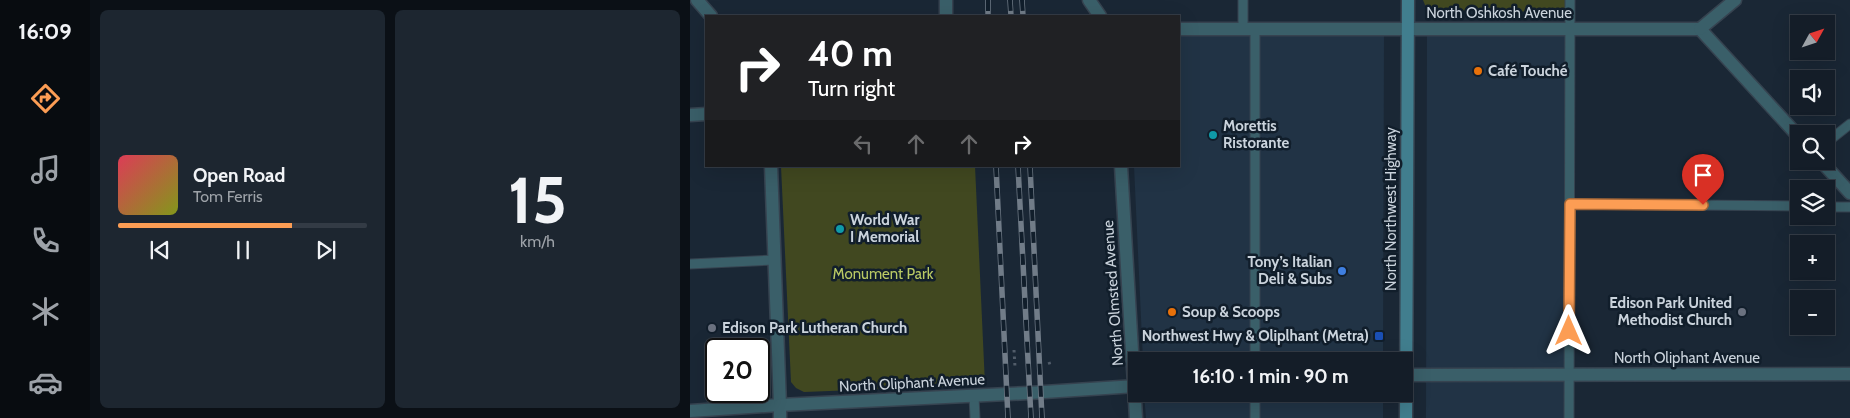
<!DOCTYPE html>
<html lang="en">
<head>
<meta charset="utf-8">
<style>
	:root { --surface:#141d28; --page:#1d2630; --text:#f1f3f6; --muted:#9da2a8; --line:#333b45; --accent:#fc9d54 }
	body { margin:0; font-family:Cabin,sans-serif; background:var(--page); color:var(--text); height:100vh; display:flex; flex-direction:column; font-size:19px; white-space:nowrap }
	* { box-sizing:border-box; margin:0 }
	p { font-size:16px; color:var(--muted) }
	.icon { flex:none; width:28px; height:28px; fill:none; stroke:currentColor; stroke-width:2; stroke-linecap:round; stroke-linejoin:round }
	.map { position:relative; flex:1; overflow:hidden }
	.panel { display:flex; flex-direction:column; gap:10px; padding:10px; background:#0b1016; width:600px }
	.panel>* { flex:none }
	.banner { position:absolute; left:15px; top:15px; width:475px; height:152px; border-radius:0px; box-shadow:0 5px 20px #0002,0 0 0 1px var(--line); background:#202124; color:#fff; overflow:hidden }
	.needle { width:32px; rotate:50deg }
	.fabs { position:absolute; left:1100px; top:15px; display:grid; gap:10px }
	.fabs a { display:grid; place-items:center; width:45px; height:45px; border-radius:0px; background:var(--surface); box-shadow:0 5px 20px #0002,0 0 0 1px var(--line); font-size:25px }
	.speed { position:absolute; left:15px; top:338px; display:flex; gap:10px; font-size:25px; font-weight:700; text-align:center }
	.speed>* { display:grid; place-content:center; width:65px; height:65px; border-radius:50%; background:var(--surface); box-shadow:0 5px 20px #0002,0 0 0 1px var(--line); line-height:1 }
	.speed .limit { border:2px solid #111; border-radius:8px; background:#fff; color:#111 }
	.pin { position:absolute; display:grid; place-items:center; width:42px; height:42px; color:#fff; margin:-51px -21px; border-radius:50% 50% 50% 0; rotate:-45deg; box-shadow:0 0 5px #0007 }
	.pin .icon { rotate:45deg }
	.me { position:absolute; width:55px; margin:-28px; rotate:0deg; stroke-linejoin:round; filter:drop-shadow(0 0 4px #0008) }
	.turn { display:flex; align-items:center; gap:18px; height:105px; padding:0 20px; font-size:22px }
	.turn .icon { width:65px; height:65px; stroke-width:2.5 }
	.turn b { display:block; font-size:35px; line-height:42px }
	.lanes { display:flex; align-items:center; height:48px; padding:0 20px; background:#0003; justify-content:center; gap:25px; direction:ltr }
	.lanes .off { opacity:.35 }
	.panel .widget { flex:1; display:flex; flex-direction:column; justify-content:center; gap:8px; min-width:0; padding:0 18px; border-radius:8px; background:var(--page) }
	.panel .dial { align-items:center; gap:0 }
	.dial b { font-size:65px; line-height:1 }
	.song { display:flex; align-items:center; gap:15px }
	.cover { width:60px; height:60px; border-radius:8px; background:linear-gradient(135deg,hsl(350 70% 55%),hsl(70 70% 35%)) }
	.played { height:5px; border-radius:2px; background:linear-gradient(90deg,var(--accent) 70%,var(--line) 70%) }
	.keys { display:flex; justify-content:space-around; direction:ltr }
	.panel .tiles { flex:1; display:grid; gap:10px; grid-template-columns:repeat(2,1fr) }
	.trip { position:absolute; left:438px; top:352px; width:285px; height:50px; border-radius:0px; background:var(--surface); box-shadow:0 5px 20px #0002,0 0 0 1px var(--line); font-weight:700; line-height:50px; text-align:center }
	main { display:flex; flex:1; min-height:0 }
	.menu { display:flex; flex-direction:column; width:90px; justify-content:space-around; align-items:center; background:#080c10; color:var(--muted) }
	.menu .icon { width:35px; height:35px }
	.menu .selected { color:var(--accent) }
	.menu b { font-size:22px; color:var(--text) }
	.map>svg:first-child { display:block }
	.built { fill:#213345 }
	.green { fill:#414820 }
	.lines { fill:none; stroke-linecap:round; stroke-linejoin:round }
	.service-casing { stroke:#364350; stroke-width:11 }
	.minor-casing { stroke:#364350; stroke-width:15 }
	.tertiary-casing { stroke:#364350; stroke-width:15 }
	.secondary-casing { stroke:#364350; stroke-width:15 }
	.path { stroke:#515c69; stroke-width:3; stroke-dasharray:2.5 4; stroke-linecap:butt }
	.service { stroke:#3a5f69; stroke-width:9 }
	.minor { stroke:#3a5f69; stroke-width:12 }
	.tertiary { stroke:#3a5f69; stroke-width:12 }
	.secondary { stroke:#417e8e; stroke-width:12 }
	.rail-casing { stroke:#717c88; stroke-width:5.5 }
	.rail { stroke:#111e2b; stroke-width:4; stroke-dasharray:11; stroke-linecap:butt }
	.route-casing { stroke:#a46637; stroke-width:12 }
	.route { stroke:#fc9d54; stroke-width:9 }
	.food-dot { fill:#e8710a; stroke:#111e2b; stroke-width:2 }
	.culture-dot { fill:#0f9aa8; stroke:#111e2b; stroke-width:2 }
	.shop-dot { fill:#3f7fe0; stroke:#111e2b; stroke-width:2 }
	.worship-dot { fill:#6b7280; stroke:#111e2b; stroke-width:2 }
	.transit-dot { fill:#1a4fb4; stroke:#111e2b; stroke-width:2 }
	.labels { text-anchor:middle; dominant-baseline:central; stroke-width:5; stroke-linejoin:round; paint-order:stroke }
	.street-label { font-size:15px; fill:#cad3dc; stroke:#111e2b }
	.poi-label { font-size:15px; font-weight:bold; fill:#cad3dc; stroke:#111e2b; text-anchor:start }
	.park-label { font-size:15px; fill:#baca64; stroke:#111e2b }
</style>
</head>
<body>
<main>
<nav class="menu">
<b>16:09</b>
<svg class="icon selected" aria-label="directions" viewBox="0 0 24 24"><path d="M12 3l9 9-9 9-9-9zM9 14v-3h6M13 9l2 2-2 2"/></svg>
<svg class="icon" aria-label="music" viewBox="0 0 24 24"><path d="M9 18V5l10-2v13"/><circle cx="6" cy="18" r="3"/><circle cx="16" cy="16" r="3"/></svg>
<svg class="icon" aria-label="phone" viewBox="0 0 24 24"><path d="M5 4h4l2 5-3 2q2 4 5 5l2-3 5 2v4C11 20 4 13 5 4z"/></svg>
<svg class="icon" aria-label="climate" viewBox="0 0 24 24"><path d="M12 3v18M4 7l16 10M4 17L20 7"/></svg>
<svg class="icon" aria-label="car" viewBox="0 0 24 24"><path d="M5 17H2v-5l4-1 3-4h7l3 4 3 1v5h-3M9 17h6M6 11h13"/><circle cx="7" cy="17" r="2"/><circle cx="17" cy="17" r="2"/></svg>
</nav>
<section class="panel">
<div class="tiles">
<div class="widget">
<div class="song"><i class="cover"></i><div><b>Open Road</b><p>Tom Ferris</p></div></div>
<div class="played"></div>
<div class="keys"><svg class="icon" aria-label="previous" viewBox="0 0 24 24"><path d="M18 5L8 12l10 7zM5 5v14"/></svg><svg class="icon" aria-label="pause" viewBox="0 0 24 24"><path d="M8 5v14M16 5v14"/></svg><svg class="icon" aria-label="next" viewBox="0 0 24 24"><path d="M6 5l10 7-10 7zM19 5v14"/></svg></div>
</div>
<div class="widget dial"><b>15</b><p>km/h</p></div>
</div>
</section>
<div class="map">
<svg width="1160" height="418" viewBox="0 0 1160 418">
	<rect width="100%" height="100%" fill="#1a2735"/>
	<!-- built -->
	<g class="built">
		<path d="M737,30L878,31V418H736Z"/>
		<path d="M489,33H694L693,361H453L444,166H489Z"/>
		<path d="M454,394H693V418H456Z"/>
	</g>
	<!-- green -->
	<g class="green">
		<path d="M733,0H876V12L740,10L735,5Z"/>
		<path d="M91,166H285L295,385L114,392L106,388L101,382Z"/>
	</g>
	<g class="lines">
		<!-- service casing -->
		<g class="service-casing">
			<g id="service">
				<path d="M553,0V29"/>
				<path d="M565,29V361"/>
				<path d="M1136,143L1160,124"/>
				<path d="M880,204L1109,206"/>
				<path d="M1136,207H1160"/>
				<path d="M0,264L85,260"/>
				<path d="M284,396L285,418"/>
				<path d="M565,418V394"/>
				<path d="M879,418L880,0"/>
			</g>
		</g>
		<!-- minor casing -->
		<g class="minor-casing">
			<g id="minor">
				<path d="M7,0L21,16"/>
				<path d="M256,0V16"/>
				<path d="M399,0L410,16"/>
				<path d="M489,29H1010"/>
				<path d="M1010,29L1109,137"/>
				<path d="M1010,29L1045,0"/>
				<path d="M0,115L16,114"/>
				<path d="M1131,161L1160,193"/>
				<path d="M431,166L446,418"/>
				<path d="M716,375L1160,374"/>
				<path d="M0,411L90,405L81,166"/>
			</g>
		</g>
		<!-- tertiary casing -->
		<g class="tertiary-casing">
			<path id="tertiary" d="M90,418V405L339,393L446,386"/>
		</g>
		<!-- secondary casing -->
		<g class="secondary-casing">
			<path id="secondary" d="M716,418L718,0"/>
		</g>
		<!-- path -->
		<g class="path">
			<path d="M324,350L325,367"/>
			<path d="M359,362L360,365"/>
		</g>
		<!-- service -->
		<use href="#service" class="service"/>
		<!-- minor -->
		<use href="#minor" class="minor"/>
		<!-- tertiary -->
		<use href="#tertiary" class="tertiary"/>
		<!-- secondary -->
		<use href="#secondary" class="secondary"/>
		<!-- rail casing -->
		<g class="rail-casing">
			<g id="rail">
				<path d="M298,0V16"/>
				<path d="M320,0L321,16"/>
				<path d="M332,0L333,16"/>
				<path d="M306,166L318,418"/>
				<path d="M328,166L341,418"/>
				<path d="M340,166L352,418"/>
			</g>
		</g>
		<!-- rail -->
		<use href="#rail" class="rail"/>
	</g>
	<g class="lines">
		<!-- route casing -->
		<g class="route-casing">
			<path id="route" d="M879,331L880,204L1013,205"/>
		</g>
		<!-- route -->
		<use href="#route" class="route"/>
	</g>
	<!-- markers -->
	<g class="food-dot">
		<circle cx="788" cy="71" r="5"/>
		<circle cx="482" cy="312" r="5"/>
	</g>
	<g class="culture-dot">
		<circle cx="523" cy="135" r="5"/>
		<circle cx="150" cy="229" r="5"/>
	</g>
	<circle class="shop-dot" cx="652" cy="271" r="5"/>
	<g class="worship-dot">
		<circle cx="1052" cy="312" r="5"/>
		<circle cx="22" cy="328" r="5"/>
	</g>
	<rect class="transit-dot" x="684" y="331" width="10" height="10" rx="2.5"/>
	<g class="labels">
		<!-- street labels -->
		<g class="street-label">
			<text x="809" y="13">North Oshkosh Avenue</text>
			<text transform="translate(701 209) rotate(-90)">North Northwest Highway</text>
			<text transform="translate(423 293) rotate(-94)">North Olmsted Avenue</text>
			<text x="997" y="358">North Oliphant Avenue</text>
			<text transform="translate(222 383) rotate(-3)">North Oliphant Avenue</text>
		</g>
		<!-- poi labels -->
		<g class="poi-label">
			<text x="798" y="71">Café Touché</text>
			<text x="533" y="126">Morettis<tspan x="533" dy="17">Ristorante</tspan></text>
			<text x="160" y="220">World War<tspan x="160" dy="17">I Memorial</tspan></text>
			<text x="642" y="262" text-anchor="end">Tony’s Italian<tspan x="642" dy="17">Deli &amp; Subs</tspan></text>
			<text x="1042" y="303" text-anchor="end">Edison Park United<tspan x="1042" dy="17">Methodist Church</tspan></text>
			<text x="492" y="312">Soup &amp; Scoops</text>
			<text x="32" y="328">Edison Park Lutheran Church</text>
			<text x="679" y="336" text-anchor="end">Northwest Hwy &amp; Oliplhant (Metra)</text>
		</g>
		<!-- park labels -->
		<g class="park-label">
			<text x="193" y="274">Monument Park</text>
		</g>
	</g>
</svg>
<div class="fabs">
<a><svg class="needle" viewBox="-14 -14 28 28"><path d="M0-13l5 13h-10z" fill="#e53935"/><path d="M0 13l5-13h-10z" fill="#9da2a8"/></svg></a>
<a><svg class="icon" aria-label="sound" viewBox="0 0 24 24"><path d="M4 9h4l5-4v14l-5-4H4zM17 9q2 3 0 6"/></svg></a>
<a><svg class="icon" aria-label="search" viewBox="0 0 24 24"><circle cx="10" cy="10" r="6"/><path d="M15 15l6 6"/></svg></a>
<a><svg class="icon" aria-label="layers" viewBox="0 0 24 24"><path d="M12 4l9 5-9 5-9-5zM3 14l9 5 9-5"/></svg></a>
<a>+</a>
<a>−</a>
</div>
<div class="speed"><div class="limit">20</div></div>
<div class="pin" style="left:1013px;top:205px;background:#d93025"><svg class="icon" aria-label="arrive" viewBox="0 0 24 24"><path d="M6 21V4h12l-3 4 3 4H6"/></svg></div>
<svg class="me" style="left:879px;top:331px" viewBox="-20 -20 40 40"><path d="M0-17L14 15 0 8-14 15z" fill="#fc9d54" stroke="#fff" stroke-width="4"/></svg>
<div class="trip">16:10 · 1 min · 90 m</div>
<div class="banner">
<div class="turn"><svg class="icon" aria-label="right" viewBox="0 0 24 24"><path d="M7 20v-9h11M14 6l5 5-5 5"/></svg><div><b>40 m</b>Turn right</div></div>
<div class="lanes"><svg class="icon off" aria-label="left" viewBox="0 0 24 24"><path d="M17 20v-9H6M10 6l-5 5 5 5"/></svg><svg class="icon off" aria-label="ahead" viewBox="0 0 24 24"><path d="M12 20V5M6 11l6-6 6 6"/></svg><svg class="icon off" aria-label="ahead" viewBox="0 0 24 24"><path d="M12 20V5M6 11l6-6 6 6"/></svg><svg class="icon" aria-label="right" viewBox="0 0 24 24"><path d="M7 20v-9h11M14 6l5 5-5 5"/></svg></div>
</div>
</div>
</main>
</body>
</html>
